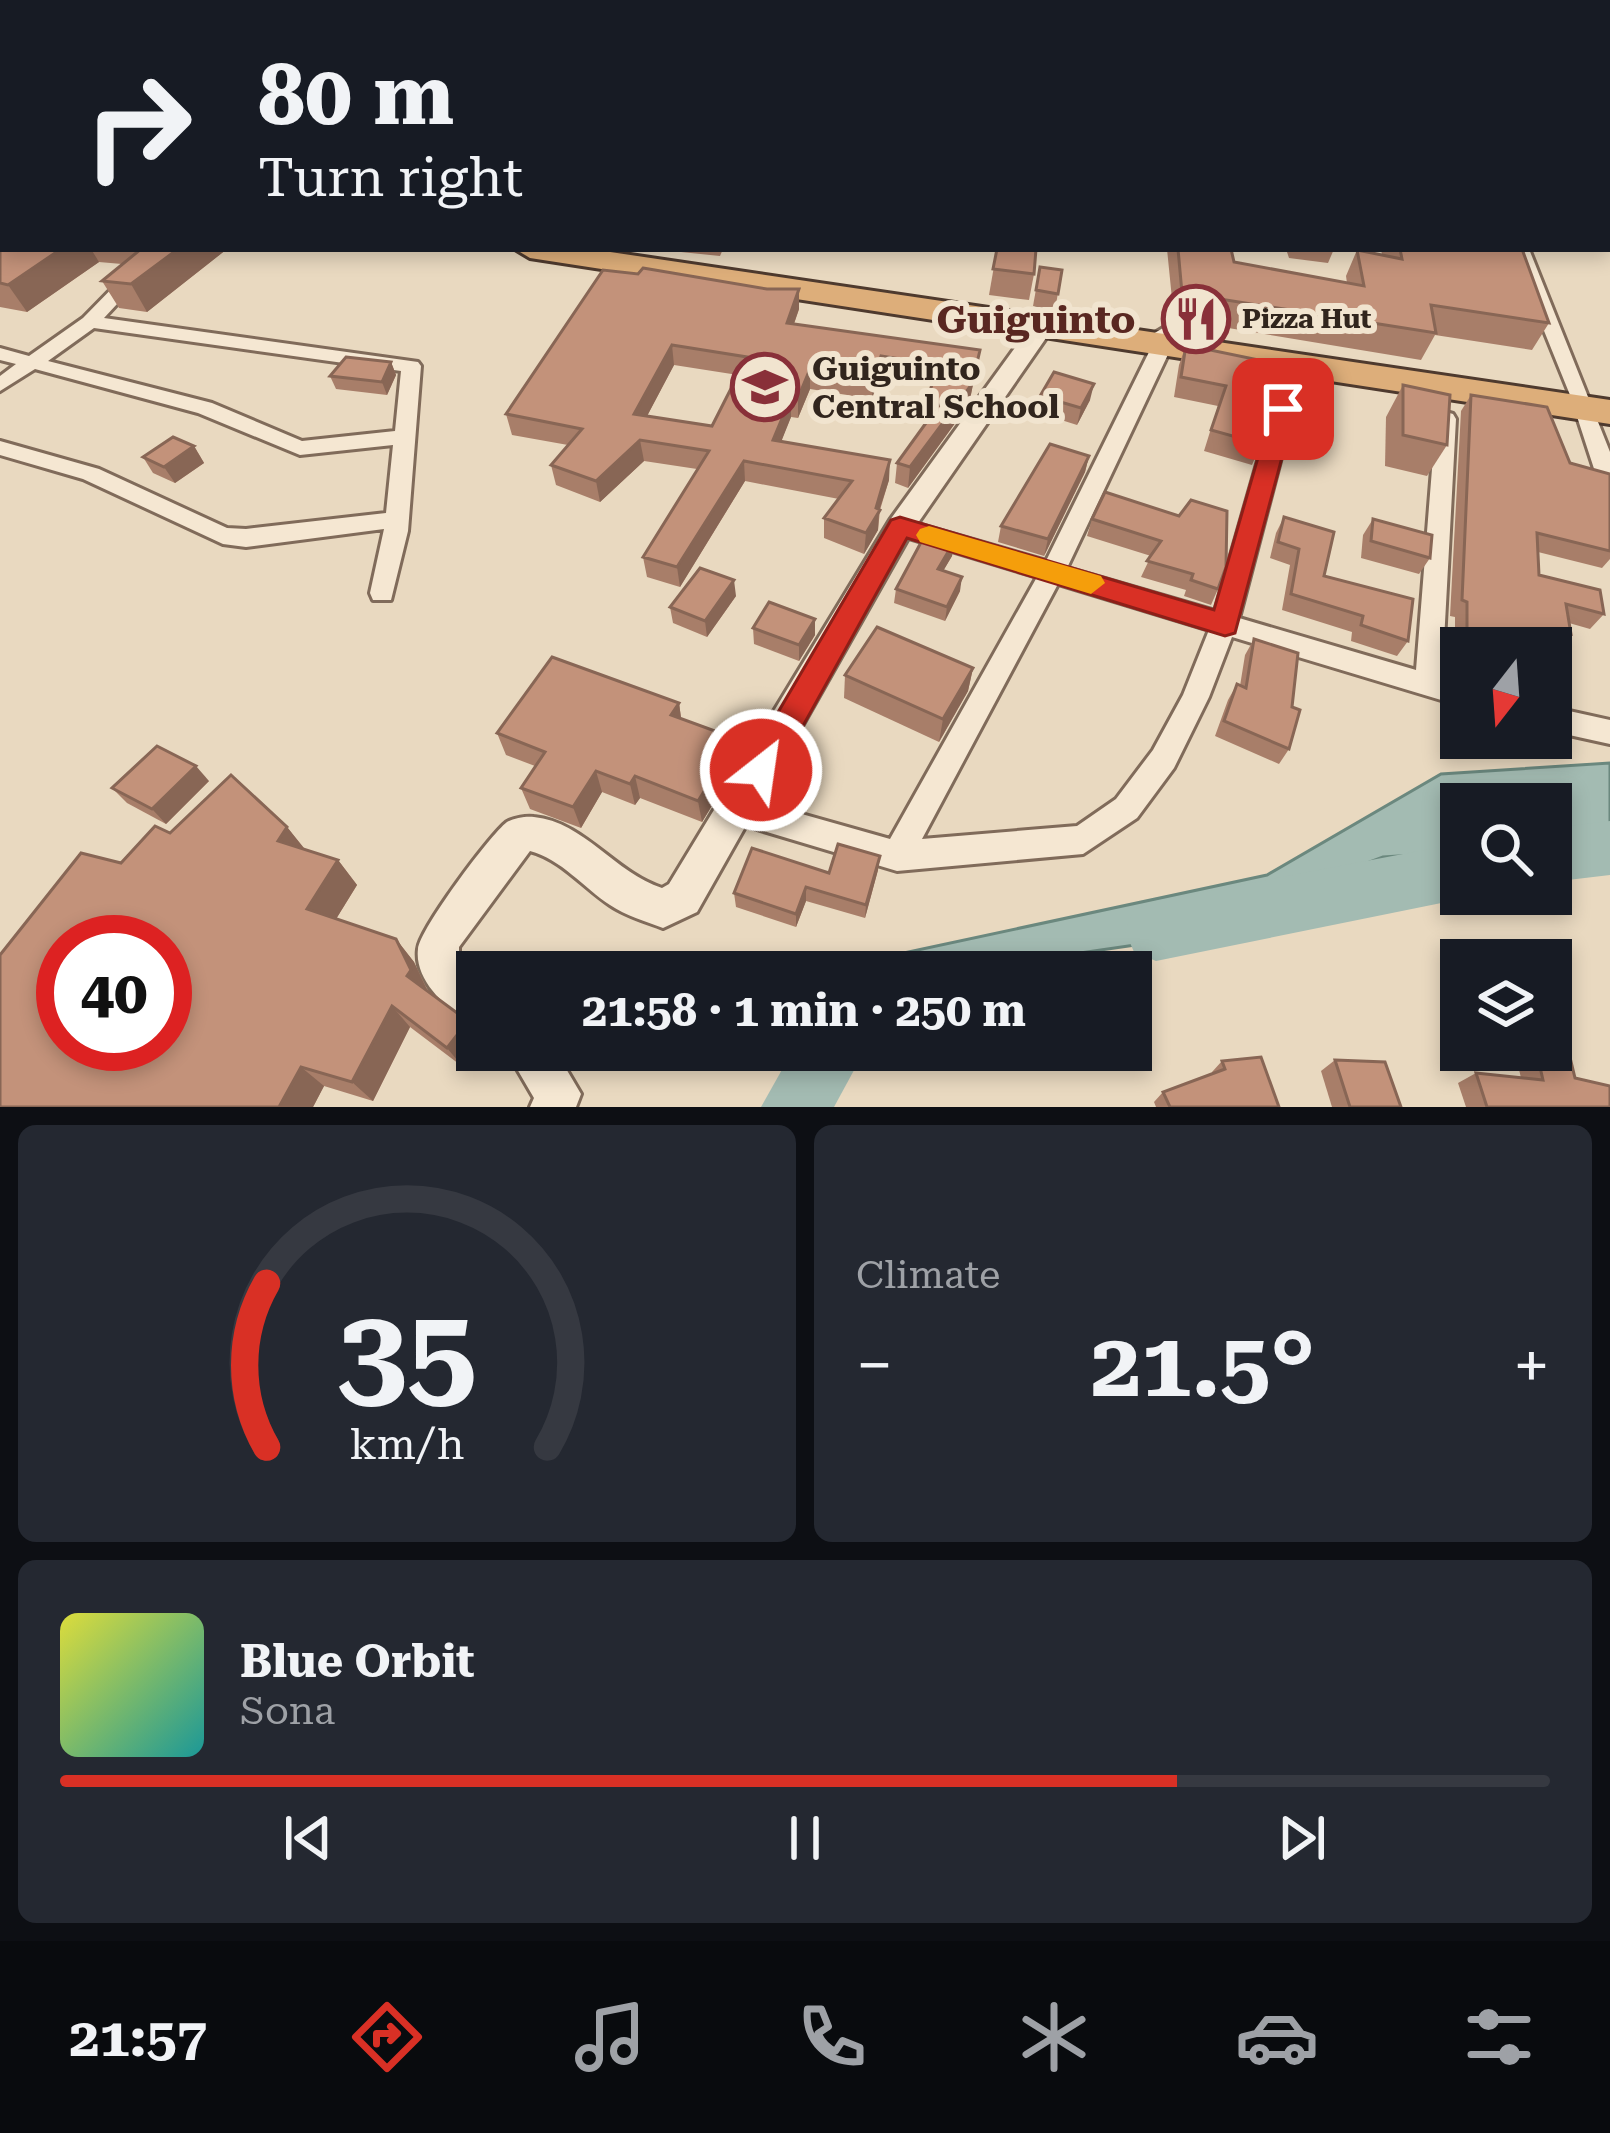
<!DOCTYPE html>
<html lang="en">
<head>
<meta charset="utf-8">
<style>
	:root { --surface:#171b24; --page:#242831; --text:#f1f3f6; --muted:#9ea1a6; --line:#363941; --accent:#d93025 }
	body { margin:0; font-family:"Roboto Serif",serif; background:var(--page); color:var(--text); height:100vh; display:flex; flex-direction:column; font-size:45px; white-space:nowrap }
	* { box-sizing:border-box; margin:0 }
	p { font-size:39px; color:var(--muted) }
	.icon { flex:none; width:66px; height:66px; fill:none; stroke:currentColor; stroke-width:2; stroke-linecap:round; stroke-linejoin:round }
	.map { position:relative; height:1107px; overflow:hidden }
	.drawer { display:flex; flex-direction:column; gap:18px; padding:18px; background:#0d0f14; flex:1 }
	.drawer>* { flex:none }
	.guide { position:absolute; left:0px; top:0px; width:1611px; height:252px; box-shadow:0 6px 18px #0003; background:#171b24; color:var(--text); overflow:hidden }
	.needle { width:78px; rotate:197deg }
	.buttons { position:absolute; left:1440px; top:627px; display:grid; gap:24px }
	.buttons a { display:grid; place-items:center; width:132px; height:132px; border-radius:0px; background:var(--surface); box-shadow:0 6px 18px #0003; font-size:60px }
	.speed { position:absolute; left:36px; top:915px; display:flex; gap:24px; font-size:60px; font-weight:700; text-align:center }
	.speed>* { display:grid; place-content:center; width:156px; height:156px; border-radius:50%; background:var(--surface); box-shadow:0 6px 18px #0003; line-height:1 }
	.speed .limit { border:18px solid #d22; background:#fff; color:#111 }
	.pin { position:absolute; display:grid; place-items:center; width:102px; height:102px; color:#fff; margin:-51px; border-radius:24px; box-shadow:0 6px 18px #0006 }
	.me { position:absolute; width:132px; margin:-66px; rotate:30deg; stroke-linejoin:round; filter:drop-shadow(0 0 9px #0008) }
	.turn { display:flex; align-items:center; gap:42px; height:252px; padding:0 60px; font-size:54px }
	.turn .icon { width:156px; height:156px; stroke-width:2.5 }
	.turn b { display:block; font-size:84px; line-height:102px }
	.big { font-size:90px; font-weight:700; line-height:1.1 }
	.drawer .card { flex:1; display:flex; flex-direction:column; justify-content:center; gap:18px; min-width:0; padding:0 42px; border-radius:18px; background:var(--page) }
	.drawer .dial { align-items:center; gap:0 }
	.dial svg { height:312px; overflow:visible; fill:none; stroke:var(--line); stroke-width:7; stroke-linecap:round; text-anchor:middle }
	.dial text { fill:var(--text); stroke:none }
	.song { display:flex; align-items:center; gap:36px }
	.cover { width:144px; height:144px; border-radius:18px; background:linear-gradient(135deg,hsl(60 70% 55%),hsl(180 70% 35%)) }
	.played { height:12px; border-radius:6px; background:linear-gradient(90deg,var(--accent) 75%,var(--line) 75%) }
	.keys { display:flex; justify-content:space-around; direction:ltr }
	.heat { display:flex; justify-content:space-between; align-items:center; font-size:66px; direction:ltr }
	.drawer .tiles { flex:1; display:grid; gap:18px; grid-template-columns:1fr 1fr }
	.card:last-child { grid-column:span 2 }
	.trip { position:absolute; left:456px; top:951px; width:696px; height:120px; border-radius:0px; background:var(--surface); box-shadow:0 6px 18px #0003; font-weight:700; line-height:120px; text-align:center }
	.tab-bar { display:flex; height:192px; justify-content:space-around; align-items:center; background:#090b0e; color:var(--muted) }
	.tab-bar .icon { width:84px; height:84px }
	.tab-bar .selected { color:var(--accent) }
	.tab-bar b { font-size:54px; color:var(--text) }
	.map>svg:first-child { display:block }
	.cemetery { fill:#b9ba94 }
	.water { fill:#a3bbb2; stroke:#6b887e; stroke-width:3 }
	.pier { fill:#e9d9c0 }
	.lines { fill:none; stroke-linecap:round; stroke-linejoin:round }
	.river { fill:#a3bbb2; fill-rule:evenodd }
	.minor-casing { stroke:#806b5a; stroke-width:6 }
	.tertiary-casing { stroke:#806b5a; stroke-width:6 }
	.trunk-casing { stroke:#4e3a2e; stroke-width:6 }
	.minor { fill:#f5e7d2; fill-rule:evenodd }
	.tertiary { fill:#f5e7d2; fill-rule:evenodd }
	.trunk { fill:#ddae7a; fill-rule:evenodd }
	.wall { fill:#a87e69; fill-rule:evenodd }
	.shaded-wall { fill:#865 }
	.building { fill:#c3927a; stroke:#865; stroke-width:3; fill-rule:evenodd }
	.route { fill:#d93025; stroke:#8d1f18; stroke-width:3 }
	.slow { fill:#f59e0b }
	.labels { text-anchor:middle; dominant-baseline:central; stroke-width:12; stroke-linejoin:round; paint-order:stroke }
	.far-poi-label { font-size:27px; font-weight:bold; fill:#31251d; stroke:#f1e4cf; text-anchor:start }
	.poi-label { font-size:33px; font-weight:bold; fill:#31251d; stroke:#f1e4cf; text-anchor:start }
	.far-district-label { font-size:39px; font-weight:bold; fill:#592721; stroke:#f1e4cf }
</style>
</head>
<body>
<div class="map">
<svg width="1610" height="1107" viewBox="0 0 1610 1107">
	<rect width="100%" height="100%" fill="#e9d9c0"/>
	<!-- cemetery -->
	<path class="cemetery" d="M267,0H846L255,3Z"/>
	<!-- water -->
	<path class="water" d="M1610,763V837L1551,846V804H1461V852L1383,857L1156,942L948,972H815L1267,875L1441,774Z"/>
	<!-- pier -->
	<path class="pier" d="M720,1050H741L771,1078L743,1107H701L687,1093Z"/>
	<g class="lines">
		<!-- river -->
		<g class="river">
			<path d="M1610,821V875L1551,882V828Z"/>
			<path d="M1461,843V894H1473L1461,899L1156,961L1134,952L1125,931L1134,910L1156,901Z"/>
			<path d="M793,1050H865L834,1107H761Z"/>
		</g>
		<!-- minor casing -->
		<g class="minor-casing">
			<g id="minor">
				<path d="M1295,0H1335L1339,3H1299Z"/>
				<path d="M1420,0H1496L1492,3Z"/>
				<rect x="0" y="3" width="3" height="7"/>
				<path d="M1511,249H1529L1610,452V492L1599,484L1570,395Z"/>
				<path d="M134,271L143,276L104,318L418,362L421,366L408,531L391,600H373L370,593L384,529L246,547L223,544L83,479L0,455V441L99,469L227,528L246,529L386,513L393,445L300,455L198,413L35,369L0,391V376L16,364L0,360V348L29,356L83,318L128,272ZM94,328L401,371L395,431L302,441L212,403L48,361Z"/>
				<path d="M1163,328L1173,334L1172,346L1067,568L1215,611L1285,366L1295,360L1302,362L1305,366L1239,618L1416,670L1436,419L1446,412L1453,414L1456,419L1442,678L1461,684V706L1232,637L1209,697L1174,768L1137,818L1083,854L897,871L727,820L723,810L727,800L738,796L890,839L1037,577L892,533L888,527L900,519L1046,561L1152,346L1153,334ZM1058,584L1209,630L1183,695L1153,750L1116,799L1077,826L922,839Z"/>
				<path d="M1551,707L1610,720V744L1551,731Z"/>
			</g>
		</g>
		<!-- tertiary casing -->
		<g class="tertiary-casing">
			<g id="tertiary">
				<path d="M1039,309L1051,316L1046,338L911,533L697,912L663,928C645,921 626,916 610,905C584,888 561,859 530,851L459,947V957L477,975V1024C450,1013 414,982 418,949C420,929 490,835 507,822C514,818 526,816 534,817C584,822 615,873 662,888L669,884L890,520L1022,338L1031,311Z"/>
				<path d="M506,1050H555L581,1094L576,1107H530L534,1098Z"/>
			</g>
		</g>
		<!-- trunk casing -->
		<g class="trunk-casing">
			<g id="trunk">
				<rect x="0" y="160" width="3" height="16"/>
				<path d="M515,249H590L1610,400V424L530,258Z"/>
			</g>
		</g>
		<!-- minor -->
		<use href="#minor" class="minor"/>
		<!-- tertiary -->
		<use href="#tertiary" class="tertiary"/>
		<!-- trunk -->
		<use href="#trunk" class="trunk"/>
	</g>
	<!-- wall -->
	<g class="wall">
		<path d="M82,0H212L198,3H89Z"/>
		<path d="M1143,0H1176L1175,3Z"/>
		<path d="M1246,0H1322L1324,3H1246Z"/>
		<path d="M0,192L3,249H227L147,312L119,308L102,281L122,264L99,262L27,312L0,307Z"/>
		<path d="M681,249H723L720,256L681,252Z"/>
		<path d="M997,249L1034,274L1029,300L989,295Z"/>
		<path d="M1167,249H1231L1234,262L1347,283L1346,276L1357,250L1382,255L1381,249H1522L1549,323L1532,350L1435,335L1421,360L1174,319Z"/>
		<path d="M1286,249H1334L1328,263L1289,258Z"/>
		<path d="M1040,267L1062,270L1055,310L1033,306Z"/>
		<path d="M767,289H799V309L794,324L980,350L969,404L908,488L895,483L897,463L926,423L927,403L932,385L879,376L872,399L810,389L798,418L791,417L781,441L889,480L880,510L878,530L864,554L824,538V518L839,499L745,481L680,587L647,577L643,557L697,469L644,461L600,502L556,485L551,465L568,445L512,435L506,414ZM674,365L738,375L712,426L647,416Z"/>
		<path d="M1186,345L1273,363L1261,444L1252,465L1204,451L1218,406L1174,397L1179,365Z"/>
		<path d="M391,362L396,375L387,395L336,389L330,376Z"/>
		<path d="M1403,385L1447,445L1427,476L1385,466L1386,417Z"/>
		<path d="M1471,395L1570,463L1610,474V559L1602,568L1538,552L1539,575L1604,614L1590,629L1569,623L1571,634L1561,645L1565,688L1551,702V648H1469L1455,644V617L1450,616L1461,411Z"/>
		<path d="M1040,396L1090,400L1077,425L1036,412Z"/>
		<path d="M194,446L204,463L175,483L153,473L143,457Z"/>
		<path d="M1089,456L1085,472L1044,556L998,542L1001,526Z"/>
		<path d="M1105,492L1218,589L1211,605L1184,596L1186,590L1141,577L1151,556L1087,536L1092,519Z"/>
		<path d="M1284,517L1324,576L1408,641L1397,656L1351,641L1352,632L1282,610L1290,565L1270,558L1276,533Z"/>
		<path d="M1373,519L1430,558L1419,574L1361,558L1363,535Z"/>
		<path d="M954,542L952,556L943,571L960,591L945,621L894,603L896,589Z"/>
		<path d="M736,596L707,637L673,623L670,607Z"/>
		<path d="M753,628L815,635L799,661L754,644Z"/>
		<path d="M1254,639L1292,707L1289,749L1279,764L1215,736L1228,700L1237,684L1240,686L1245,655Z"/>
		<path d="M973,668L968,691L939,742L844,698L845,675Z"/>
		<path d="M679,703L681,718L739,761L702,822L640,798L635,805L602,792L581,828L530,809L521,788L535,766L506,755L497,733Z"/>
		<path d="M209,781L166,824L127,803L112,788Z"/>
		<path d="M287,827L305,850L338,860L357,885L336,919L396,939L414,962L428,991L477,1033V1049L463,1067L410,1027L373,1101L324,1086L313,1107H0L121,863L170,833Z"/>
		<path d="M878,870L865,918L806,901L796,927L736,907L734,893L829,873Z"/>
		<path d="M1519,1050H1551L1575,1078L1610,1107H1466L1458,1083L1476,1073L1521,1078L1515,1052Z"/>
		<path d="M1335,1060L1401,1107H1332L1321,1071Z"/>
		<path d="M1222,1061L1279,1107H1156L1154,1102L1163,1092L1212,1074V1072Z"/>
	</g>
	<!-- shaded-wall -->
	<g class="shaded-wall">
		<path d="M112,0H212L198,3H113Z"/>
		<path d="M61,249H91L99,262L27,312L8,285Z"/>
		<path d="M178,249H227L147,312L131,284Z"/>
		<path d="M799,289V309L787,343V323Z"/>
		<path d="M672,345L674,365L637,435L634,414Z"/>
		<path d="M980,350L969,404L908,488L910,467Z"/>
		<path d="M881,356L879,376L872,399L873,379Z"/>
		<path d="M391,362L396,375L387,395L382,382Z"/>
		<path d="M810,369V389L798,418V398Z"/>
		<path d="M1094,384L1090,400L1077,425L1081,408Z"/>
		<path d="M791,397V417L774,460L773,440Z"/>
		<path d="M640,440L644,461L600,502L596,481Z"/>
		<path d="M194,446L204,463L175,483L164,467Z"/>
		<path d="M1089,456L1085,472L1044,556L1048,539Z"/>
		<path d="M890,460L889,480L879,511L878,530L864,554L866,533Z"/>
		<path d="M744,461L745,481L680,587L677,567Z"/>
		<path d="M954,542L952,556L936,583L938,569Z"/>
		<path d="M962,577L960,591L945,621L947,607Z"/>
		<path d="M734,580L736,596L707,637L705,621Z"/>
		<path d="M815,619V635L799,661V645Z"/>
		<path d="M973,668L968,691L939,742L943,719Z"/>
		<path d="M679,703L682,725L671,715Z"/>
		<path d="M737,739L739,761L702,822L698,801Z"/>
		<path d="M196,766L209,781L166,824L152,809Z"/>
		<path d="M596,771L602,792L581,828L573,807Z"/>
		<path d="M635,776L640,798L635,805L630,784Z"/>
		<path d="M287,827L308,853L278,841Z"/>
		<path d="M880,856L878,870L865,918L866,905Z"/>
		<path d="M338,860L357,885L328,932L307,909Z"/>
		<path d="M806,887V901L796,927V914Z"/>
		<path d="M396,939L414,962L428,992L407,976Z"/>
		<path d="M392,1006L410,1027L373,1101L352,1082Z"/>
		<path d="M468,1021L477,1033V1049L463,1067L447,1048Z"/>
		<path d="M301,1067L324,1086L313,1107H279Z"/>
	</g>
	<!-- building -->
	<g class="building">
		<path d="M618,0H741L738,3H638Z"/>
		<path d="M1258,0H1322L1324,3H1293Z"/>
		<path d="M1360,0H1443L1444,3H1360Z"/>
		<path d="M3,190V249H61L8,285L0,283V192Z"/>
		<path d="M141,249H178L131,284L102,281Z"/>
		<path d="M997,249H1036L1034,274L993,269Z"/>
		<path d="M1178,249H1231L1234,262L1364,286L1357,250L1402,259L1400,249H1522L1549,323L1431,305L1436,333L1182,293Z"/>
		<path d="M1040,267L1062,270L1058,294L1036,290Z"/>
		<path d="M643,268L767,289H799L787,323L980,350L972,384L910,467L897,463L939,405L927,403L937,365L881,356L873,379L810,369L798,398L791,397L773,440L890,460L876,508L880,510L866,533L824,518L852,481L744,461L677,567L643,557L709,451L640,440L596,481L551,465L582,429L506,414L603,270L638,274ZM672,345L747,357L712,426L634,414Z"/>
		<path d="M1186,345L1273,363L1275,394L1261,444L1211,430L1226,386L1181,377Z"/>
		<path d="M346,357L391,362L382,382L330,376Z"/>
		<path d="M1054,372L1094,384L1081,408L1040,396Z"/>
		<path d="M1403,385L1450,395L1447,445L1403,435Z"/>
		<path d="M1471,395L1547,407L1570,463L1610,474V551L1537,533L1539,575L1600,590L1604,614L1566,604L1571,634L1559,631L1565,688L1551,684V648H1502V639L1467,628V602L1462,600Z"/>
		<path d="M173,437L194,446L164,467L143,457Z"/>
		<path d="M1050,444L1089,456L1048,539L1001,526Z"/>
		<path d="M1105,492L1179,516L1191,500L1227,511L1226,567L1218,589L1191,580L1193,574L1147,561L1161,541L1092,519Z"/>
		<path d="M1284,517L1334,532L1324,576L1413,599L1408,641L1361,625L1363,616L1291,594L1299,549L1278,542Z"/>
		<path d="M1373,519L1432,535L1430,558L1371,541Z"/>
		<path d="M926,533L954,542L938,569L962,577L947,607L896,589Z"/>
		<path d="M700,568L734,580L705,621L670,607Z"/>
		<path d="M769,602L815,619L799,645L753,628Z"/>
		<path d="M877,627L973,668L943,719L845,675Z"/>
		<path d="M1254,639L1298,653L1292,707L1300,710L1289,749L1224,721L1237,684L1246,688Z"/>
		<path d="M552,657L679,703L671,715L737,739L698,801L635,776L630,784L596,771L573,807L521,788L545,752L497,733Z"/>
		<path d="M157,746L196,766L152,809L112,788Z"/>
		<path d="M231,775L287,827L278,841L338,860L307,909L396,939L411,970L407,976L468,1021L447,1048L392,1006L352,1082L301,1067L279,1107H0V955L81,853L121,863L155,826L170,833ZM63,942H165V1044H63Z"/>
		<path d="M838,844L880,856L866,905L806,887L796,914L734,893L752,848L829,873Z"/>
		<path d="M1551,1045L1568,1049L1575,1078L1610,1086V1107H1487L1476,1073L1543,1080L1536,1050H1551Z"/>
		<path d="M1261,1057L1279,1107H1170L1163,1092L1225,1069L1222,1061Z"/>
		<path d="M1335,1060L1385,1062L1401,1107H1350Z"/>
	</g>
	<!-- route -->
	<path class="route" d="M1283,401L1295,409L1235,633L1225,636L907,538L773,780L761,784L750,780L745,770L750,760L891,520L900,517L1214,610L1272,409Z"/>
	<!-- slow -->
	<path class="slow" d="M929,526L1101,576L1105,583L1091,594L920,542L916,535L920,529Z"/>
	<!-- icons -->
	<defs>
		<g id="restaurant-ring" transform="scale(3.45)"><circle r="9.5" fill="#f1e4cf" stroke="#893039" stroke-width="1.5"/><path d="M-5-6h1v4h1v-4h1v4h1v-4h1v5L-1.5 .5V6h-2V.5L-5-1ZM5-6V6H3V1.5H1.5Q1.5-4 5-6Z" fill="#893039"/></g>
		<g id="school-ring" transform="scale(3.45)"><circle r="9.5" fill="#f1e4cf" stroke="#893039" stroke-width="1.5"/><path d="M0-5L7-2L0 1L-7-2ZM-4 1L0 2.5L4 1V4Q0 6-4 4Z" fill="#893039"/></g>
	</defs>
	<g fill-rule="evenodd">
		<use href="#restaurant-ring" x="1196" y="319"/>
		<use href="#school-ring" x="765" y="387"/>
	</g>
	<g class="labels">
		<!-- far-poi labels -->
		<g class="far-poi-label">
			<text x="1242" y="319">Pizza Hut</text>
		</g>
		<!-- poi labels -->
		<g class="poi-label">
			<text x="812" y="368">Guiguinto<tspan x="812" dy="38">Central School</tspan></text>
		</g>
		<!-- far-district labels -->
		<g class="far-district-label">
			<text x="1036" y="320">Guiguinto</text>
		</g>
	</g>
</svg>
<div class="buttons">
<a><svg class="needle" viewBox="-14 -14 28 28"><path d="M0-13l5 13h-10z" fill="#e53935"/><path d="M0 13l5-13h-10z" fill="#9ea1a6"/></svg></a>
<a><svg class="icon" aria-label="search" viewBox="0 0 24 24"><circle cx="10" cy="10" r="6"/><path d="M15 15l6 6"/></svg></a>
<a><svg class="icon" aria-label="layers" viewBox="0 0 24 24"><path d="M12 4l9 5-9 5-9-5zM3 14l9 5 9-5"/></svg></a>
</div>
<div class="speed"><div class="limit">40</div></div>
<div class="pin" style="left:1283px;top:409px;background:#d93025"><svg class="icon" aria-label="arrive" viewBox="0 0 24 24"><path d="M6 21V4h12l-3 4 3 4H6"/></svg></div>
<svg class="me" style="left:761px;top:770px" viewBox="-20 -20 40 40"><circle r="17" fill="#d93025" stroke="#fff" stroke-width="3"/><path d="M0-11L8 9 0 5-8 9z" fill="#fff"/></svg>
<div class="trip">21:58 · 1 min · 250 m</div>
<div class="guide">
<div class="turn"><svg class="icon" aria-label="right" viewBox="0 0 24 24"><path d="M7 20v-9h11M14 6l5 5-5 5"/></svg><div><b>80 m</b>Turn right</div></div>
</div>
</div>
<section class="drawer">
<div class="tiles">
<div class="card dial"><svg viewBox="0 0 100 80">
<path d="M14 69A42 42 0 1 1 86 69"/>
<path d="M14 69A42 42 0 0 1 14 27" stroke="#d93025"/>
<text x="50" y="56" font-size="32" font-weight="700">35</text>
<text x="50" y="72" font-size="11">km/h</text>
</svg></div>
<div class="card"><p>Climate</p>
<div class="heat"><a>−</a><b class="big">21.5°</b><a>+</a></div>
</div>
<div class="card">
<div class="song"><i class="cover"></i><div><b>Blue Orbit</b><p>Sona</p></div></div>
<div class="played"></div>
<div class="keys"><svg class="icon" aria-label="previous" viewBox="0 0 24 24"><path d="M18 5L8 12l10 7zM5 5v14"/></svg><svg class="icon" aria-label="pause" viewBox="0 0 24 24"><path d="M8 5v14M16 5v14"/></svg><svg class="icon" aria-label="next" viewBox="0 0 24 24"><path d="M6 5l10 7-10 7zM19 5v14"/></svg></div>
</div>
</div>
</section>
<nav class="tab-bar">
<b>21:57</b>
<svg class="icon selected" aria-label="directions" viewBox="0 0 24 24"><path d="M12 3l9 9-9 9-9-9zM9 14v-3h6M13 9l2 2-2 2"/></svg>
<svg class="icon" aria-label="music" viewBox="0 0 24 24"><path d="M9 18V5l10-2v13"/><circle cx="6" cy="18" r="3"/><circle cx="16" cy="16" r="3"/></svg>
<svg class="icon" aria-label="phone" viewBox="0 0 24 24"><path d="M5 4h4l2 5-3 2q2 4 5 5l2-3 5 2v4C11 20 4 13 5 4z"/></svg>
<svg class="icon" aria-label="climate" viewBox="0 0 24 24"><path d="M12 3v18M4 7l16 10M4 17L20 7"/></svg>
<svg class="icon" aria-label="car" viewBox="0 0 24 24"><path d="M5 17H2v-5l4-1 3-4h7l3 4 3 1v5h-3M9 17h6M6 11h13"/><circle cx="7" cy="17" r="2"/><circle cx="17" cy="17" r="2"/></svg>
<svg class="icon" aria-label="filters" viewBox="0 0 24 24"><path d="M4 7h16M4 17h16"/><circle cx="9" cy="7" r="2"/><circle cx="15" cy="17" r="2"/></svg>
</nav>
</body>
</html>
